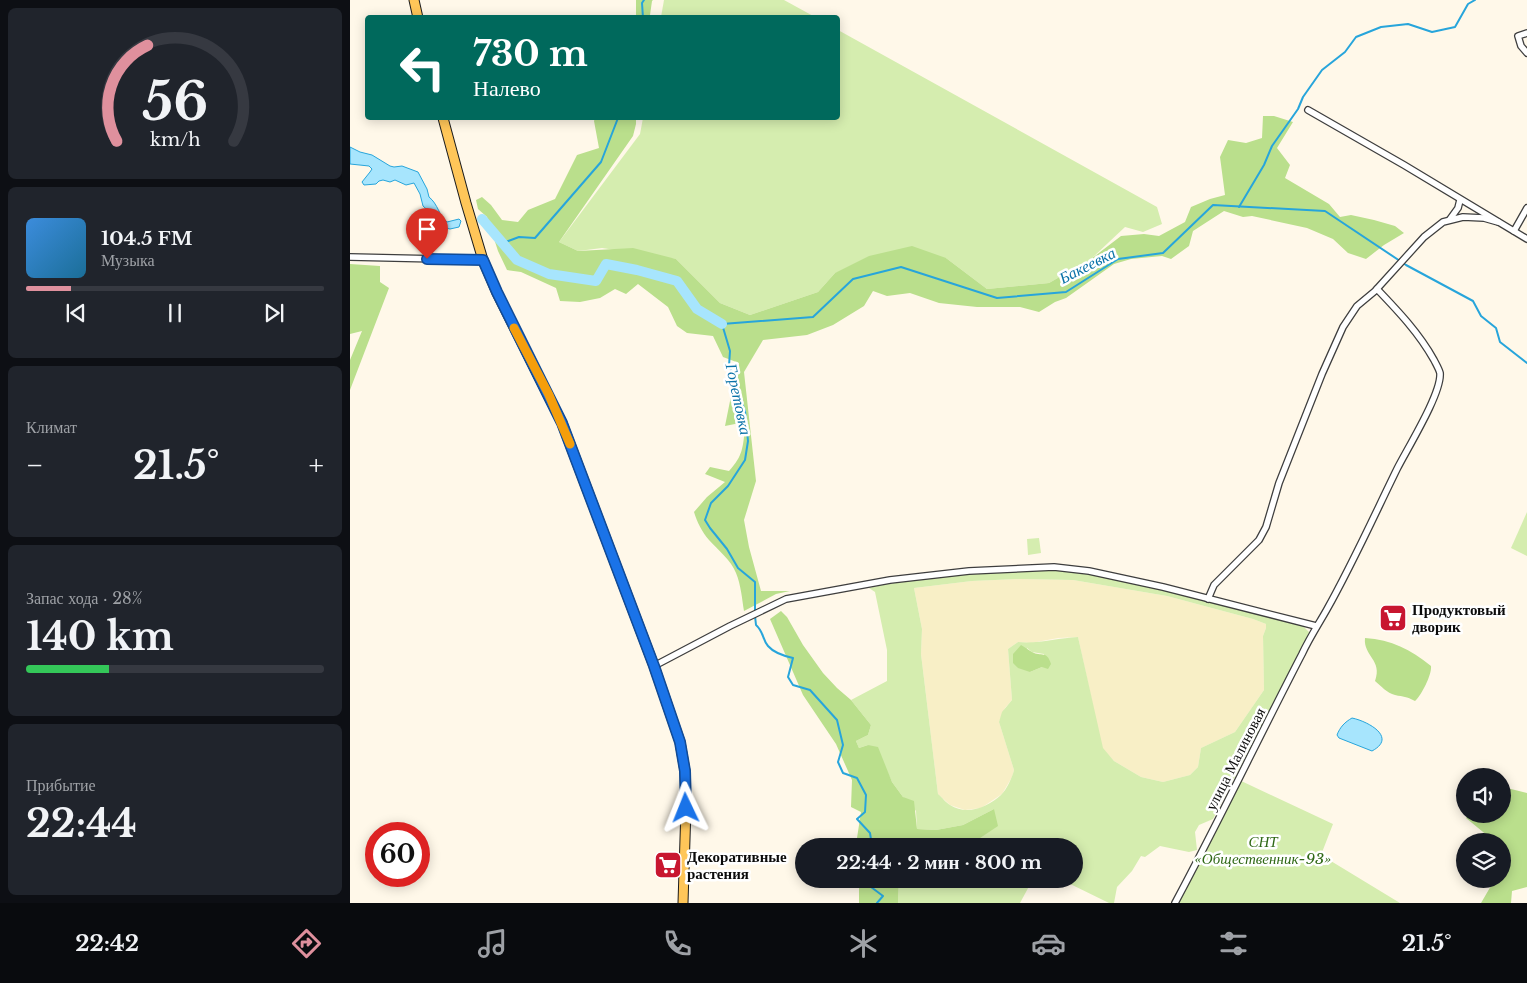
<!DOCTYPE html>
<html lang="ru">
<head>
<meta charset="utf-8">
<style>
	:root { --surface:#171b24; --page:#20242c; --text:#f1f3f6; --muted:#9ea1a6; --line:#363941; --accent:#df909d }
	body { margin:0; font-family:"Libre Baskerville",serif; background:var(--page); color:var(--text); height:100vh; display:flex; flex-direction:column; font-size:19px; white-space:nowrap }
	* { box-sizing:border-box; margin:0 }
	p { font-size:16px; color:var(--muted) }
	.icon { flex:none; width:28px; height:28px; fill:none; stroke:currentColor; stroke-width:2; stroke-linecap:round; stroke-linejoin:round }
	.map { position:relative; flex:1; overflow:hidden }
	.details { display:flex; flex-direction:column; gap:8px; padding:8px; background:#0d0f14; width:350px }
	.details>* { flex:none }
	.banner { position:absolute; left:15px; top:15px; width:475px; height:105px; border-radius:5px; box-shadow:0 2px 12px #0003; background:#00695c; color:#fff; overflow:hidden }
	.fabs { position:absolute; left:1106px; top:768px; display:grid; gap:10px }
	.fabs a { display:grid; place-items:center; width:55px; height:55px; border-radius:50%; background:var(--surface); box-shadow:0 2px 12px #0003; font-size:25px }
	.speed { position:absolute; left:15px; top:822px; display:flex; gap:10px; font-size:25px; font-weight:700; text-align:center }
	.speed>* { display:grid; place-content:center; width:65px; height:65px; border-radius:50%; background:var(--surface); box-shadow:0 2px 12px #0003; line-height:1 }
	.speed .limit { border:8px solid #d22; background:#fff; color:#111 }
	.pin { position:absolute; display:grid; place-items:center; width:42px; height:42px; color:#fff; margin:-51px -21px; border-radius:50% 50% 50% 0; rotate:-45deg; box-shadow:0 0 5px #0007 }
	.pin .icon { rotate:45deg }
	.me { position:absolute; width:55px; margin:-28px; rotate:358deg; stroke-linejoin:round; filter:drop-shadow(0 0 4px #0008) }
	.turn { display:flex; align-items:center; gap:18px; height:105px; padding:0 25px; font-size:22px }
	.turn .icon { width:65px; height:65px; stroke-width:2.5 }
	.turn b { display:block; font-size:35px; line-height:42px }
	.big { font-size:38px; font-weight:800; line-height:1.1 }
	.details .widget { flex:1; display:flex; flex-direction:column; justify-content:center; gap:8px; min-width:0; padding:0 18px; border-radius:8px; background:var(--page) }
	.details .dial { align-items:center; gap:0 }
	.dial svg { height:130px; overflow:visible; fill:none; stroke:var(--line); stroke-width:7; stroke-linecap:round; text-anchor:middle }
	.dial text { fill:var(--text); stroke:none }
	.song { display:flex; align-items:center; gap:15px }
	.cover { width:60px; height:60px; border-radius:8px; background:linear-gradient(135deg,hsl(210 70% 55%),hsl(200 70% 35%)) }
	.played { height:5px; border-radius:2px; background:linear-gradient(90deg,var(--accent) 15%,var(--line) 15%) }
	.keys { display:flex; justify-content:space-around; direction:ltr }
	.heat { display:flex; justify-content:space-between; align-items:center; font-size:28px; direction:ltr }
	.charge { height:8px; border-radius:4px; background:linear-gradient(90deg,#34c759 28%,var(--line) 0) }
	.trip { position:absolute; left:445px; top:838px; width:288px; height:50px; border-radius:25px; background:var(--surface); box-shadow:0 2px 12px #0003; font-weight:800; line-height:50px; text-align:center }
	.menu { display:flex; height:80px; justify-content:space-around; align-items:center; background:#090b0e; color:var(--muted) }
	.menu .icon { width:35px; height:35px }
	.menu .active { color:var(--accent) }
	.menu b { font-size:22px; color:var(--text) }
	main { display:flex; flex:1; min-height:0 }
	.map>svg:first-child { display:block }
	.farmland { fill:#f8efc6 }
	.green { fill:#d5edaf; fill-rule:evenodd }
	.forest { fill:#badf8c }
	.water { fill:#a7e5fd; stroke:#27a5db }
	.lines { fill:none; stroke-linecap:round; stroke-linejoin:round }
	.stream { stroke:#27a5db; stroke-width:2 }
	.river { stroke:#a7e5fd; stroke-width:10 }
	.street-casing { stroke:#3e3e3e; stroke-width:8 }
	.primary-casing { stroke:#1c1c1c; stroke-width:11 }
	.street { stroke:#fff; stroke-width:5.5 }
	.primary { stroke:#ffc659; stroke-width:9 }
	.route-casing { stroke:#114b97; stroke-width:12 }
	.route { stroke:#1a73e8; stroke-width:9 }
	.slow { stroke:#f59e0b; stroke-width:9 }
	.labels { text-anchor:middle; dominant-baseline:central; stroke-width:5; stroke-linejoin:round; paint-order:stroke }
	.poi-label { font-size:15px; font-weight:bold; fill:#0b0b0b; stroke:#fff; text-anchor:start }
	.street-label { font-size:15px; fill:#0b0b0b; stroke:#fff }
	.park-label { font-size:15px; font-style:italic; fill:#2f6816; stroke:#fff }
	.water-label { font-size:16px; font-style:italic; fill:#0972a8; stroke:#fff }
</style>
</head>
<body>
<main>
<section class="details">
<div class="widget dial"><svg viewBox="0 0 100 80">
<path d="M14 69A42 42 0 1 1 86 69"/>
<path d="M14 69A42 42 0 0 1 33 10" stroke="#df909d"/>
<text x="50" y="56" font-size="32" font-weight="700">56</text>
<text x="50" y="72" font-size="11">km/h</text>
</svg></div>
<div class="widget">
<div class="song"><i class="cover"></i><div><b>104.5 FM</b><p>Музыка</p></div></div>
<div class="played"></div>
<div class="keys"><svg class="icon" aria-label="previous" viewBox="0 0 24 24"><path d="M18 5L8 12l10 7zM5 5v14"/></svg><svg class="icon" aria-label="pause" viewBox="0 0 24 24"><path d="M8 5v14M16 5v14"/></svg><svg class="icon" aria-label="next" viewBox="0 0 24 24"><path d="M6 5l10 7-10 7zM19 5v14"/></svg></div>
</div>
<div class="widget"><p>Климат</p>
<div class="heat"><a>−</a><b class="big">21.5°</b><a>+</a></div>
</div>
<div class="widget"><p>Запас хода · 28%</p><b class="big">140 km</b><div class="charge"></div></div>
<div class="widget"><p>Прибытие</p><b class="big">22:44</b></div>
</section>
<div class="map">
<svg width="1177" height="903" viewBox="0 0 1177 903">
	<rect width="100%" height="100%" fill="#fff8e9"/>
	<!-- farmland -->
	<path class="farmland" d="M670,579L723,580L817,596L903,619L916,624V628L913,636L914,690L885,732L851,748L848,767L840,775L813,782L791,777L764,761L752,748L728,637L708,638L681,643L668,642L658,649L662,700L655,708L649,722L664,770L662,777L652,794L631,808L615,810L600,805L588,794L571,654L572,629L564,588L622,581Z"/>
	<!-- green -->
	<g class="green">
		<path d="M314,0H434L465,17H311Z"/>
		<path d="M488,30L807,207L812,224L793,232L775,227L741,259L699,283L637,289L596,258L485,273L468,292L400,315L370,303L326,259L252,248L228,251L209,242L290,134L293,118H488Z"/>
		<path d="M1177,512V556L1161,548Z"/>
		<path d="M689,538L691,553L678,555L677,539Z"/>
		<path d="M705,570C746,572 786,583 826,593C868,604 910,615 953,626L959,632L956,640L863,819L849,825L845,832L847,850L839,852L810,846L795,857L791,856L782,871L767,887L764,903H759L710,879H724V846H594L627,840L644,809L613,825L586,830L567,829L566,811L553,797L542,782L535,767L518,745L509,748L506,741L518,735L521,725L501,700L537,681V650L525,592L519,588C580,574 642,572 705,570ZM670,579L723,580L817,596L903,619L916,624V628L913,636L914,690L885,732L851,748L848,767L840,775L813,782L791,777L764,761L753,748L728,637C708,638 688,644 668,642L658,649L662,700L652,712L649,722L664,770C662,778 657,789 651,795C638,807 617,816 600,805C596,803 592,797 588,794L571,654L572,629L564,588L622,581ZM677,648L682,652L694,654L692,667L680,672Z"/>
		<path d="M887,779L983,824L971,855L1050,903H827Z"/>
		<path d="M549,879H683L670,903H548Z"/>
	</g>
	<!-- forest -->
	<g class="forest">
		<path d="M286,0H303L302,1L300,15L302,17H286Z"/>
		<path d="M913,116H924L943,122L927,148L940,165L935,178L979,204L990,217L1001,215L1024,220L1045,226L1054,233L1034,245L1016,259L998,253L983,239L957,228L902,216L893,217L874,211L843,231L839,246L821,259L812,256L781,259L764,264L716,298L705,302L689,312L670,307H627L589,303L560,293L537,296L523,291L514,306L483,325L457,335L413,340L394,372L406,481L394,520L399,547L411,591H440L426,594L394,611C392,599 391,585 386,573C381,560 368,550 359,540C352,532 347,522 344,512L357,497L375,482L355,474L360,467L379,471C393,456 393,447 395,427L390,423L375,426L384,381L389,363L373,357L363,336L337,333L327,326L318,307L288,284L276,294L265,289L250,298L230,302L210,301L206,288L171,272L157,270L148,251L137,217L128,209L126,200L132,197L141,205L152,220L168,222L178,210L205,199L227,155L249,148L244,121L245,118H286V124L283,136L209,242L228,251L283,248L326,259L370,303L400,315L468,292L485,273L519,256L562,246L596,258L637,289L699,283L741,259L771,236L794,234L809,236L835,222L841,207L860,199L875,195L870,157L878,140L896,143L912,138Z"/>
		<path d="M0,264L30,266V282L39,288L0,390V360L12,331L0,334Z"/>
		<path d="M431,611L437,617L453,645L473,673L487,688L501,700L521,725L518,735L506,741L509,748L518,745L528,747L542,782L553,797L564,801L567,829L586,830L613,825L644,809L648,826L627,840L594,846H494V842L507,838L511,812L501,807L502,780L486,744L453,695L420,619Z"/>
		<path d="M1015,638C1042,640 1060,649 1081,666C1082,675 1071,696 1065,701C1056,696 1054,697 1045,695C1037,693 1031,686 1025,681C1033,660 1013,656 1015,638Z"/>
		<path d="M671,645C675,647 678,650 682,652C691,657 697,650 701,664L698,669L692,667L680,672L668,668L663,663V654Z"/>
		<path d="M1153,787L1177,793V887L1162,891L1161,903H1131L1145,879H1152L1153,865L1159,853L1153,848L1152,841H1144L1116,818L1119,814H1152Z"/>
		<path d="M503,879H549L548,903H509V884Z"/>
	</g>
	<!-- water -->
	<g class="water">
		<path d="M0,147L10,152L22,155L40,166L44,167L52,166L68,172L77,189L79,197C88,204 89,216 97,222L109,219L111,221L109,227L100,229L92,227L89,224L85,217L73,206L70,194L64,183L56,185L45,180L40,182L33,180L29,181L26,184L14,185L12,182L20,172L22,169L19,166L0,164Z"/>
		<path d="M1002,718C1017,721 1048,737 1022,751L989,738L987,735C990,727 995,722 1002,718Z"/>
	</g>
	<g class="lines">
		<!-- stream -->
		<g class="stream">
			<path d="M293,18L292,3L294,0"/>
			<path d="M889,207L914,165L922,146L948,109L953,97L972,70L995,52L1006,37L1031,27L1058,24L1082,32L1105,27L1118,4L1125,0"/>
			<path d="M153,243L169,237L185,238L251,162L268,118"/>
			<path d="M405,611V582L388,568L377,549L360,528L355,520L361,503L378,486L395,460L398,441L395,411L388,394L387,381L379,366L380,351L372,324L463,317L503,279L551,267L647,298L716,292L768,259L813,253L863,205L975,211L1056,265L1123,301L1131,316L1146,328L1150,342L1177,363"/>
			<path d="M405,616L406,625C414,632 412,639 418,646C424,653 434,656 443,658L438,677L443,685L460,690L487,720L493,745L488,762L493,773L507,778L516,795L515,812L507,819L520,833L522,846"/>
			<path d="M517,879V884L533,896L527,903"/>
			<path d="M523,879H529"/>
		</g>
		<!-- river -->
		<path class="river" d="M132,219L167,260L199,274L246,281L256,264L287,270L327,281L347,309L372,324"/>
		<!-- street casing -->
		<g class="street-casing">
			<g id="street">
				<path d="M1177,33L1168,36L1171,46L1177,53"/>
				<path d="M958,110L1054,165L1177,239"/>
				<path d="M1100,219L1108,208L1110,200"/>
				<path d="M1164,231L1177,208"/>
				<path d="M0,257L133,260"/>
				<path d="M858,599L864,585L909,540L916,527L929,483L972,374L993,327L1007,306L1025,291L1074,237L1093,222L1113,217L1134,218L1148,222"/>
				<path d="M304,666L380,626L436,599L540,580L619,571L704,567L739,571L813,587L966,626"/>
				<path d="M825,903C869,821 909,737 952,654C959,639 968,625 976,611C1002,565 1024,516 1047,469C1057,449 1092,393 1090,373C1089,369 1086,364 1084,360C1069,333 1048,311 1027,289"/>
			</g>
		</g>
		<!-- primary casing -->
		<g class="primary-casing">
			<g id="primary">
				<path d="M64,0L68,18"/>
				<path d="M93,118L116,203L133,260L147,293L212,423L304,666L330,742L335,771L336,807L333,903"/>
			</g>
		</g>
		<!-- street -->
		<use href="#street" class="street"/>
		<!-- primary -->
		<use href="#primary" class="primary"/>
	</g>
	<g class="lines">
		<!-- route casing -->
		<g class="route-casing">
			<path id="route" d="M77,259L133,260L147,292L212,423L304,666L330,742L335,771L336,808"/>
		</g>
		<!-- route -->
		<use href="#route" class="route"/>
		<!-- slow -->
		<path class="slow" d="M164,328L199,395L220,444"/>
	</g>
	<!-- icons -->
	<defs>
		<g id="supermarket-square" transform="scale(1.4375)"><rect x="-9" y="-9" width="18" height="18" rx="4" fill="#c81630" stroke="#fff"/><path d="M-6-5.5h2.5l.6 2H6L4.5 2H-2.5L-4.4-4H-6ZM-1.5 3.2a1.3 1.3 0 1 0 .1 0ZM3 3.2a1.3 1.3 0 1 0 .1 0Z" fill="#fff"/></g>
	</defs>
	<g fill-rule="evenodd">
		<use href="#supermarket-square" x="1043" y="618"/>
		<use href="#supermarket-square" x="318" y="865"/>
	</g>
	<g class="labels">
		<!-- poi labels -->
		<g class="poi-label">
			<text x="1062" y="609">Продуктовый<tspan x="1062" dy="17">дворик</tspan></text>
			<text x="337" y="856">Декоративные<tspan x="337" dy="17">растения</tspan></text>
		</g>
		<!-- street labels -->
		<g class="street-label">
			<text transform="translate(885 759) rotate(-63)">улица Малиновая</text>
		</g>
		<!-- park labels -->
		<g class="park-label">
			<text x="913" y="841">СНТ<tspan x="913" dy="17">«Общественник-93»</tspan></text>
		</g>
		<!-- water labels -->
		<g class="water-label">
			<text transform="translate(737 265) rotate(-27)">Бакеевка</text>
			<text transform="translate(389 399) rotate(78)">Горетовка</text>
		</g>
	</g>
</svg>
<div class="fabs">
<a><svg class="icon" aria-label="sound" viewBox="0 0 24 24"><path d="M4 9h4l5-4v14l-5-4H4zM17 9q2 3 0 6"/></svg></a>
<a><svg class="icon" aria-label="layers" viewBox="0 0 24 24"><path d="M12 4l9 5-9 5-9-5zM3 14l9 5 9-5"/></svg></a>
</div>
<div class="speed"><div class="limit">60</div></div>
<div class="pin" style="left:77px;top:259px;background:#d93025"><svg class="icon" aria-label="arrive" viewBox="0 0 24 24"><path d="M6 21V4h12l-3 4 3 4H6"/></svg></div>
<svg class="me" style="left:336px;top:808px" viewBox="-20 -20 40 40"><path d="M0-17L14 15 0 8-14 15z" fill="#1a73e8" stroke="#fff" stroke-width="4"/></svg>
<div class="trip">22:44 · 2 мин · 800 m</div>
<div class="banner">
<div class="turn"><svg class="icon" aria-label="left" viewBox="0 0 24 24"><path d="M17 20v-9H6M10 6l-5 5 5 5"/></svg><div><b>730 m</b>Налево</div></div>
</div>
</div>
</main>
<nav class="menu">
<b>22:42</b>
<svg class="icon active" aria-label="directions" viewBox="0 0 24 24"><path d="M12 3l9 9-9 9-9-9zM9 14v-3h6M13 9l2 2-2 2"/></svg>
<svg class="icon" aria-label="music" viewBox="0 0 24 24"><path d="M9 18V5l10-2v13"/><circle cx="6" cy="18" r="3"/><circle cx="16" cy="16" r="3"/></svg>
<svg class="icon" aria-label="phone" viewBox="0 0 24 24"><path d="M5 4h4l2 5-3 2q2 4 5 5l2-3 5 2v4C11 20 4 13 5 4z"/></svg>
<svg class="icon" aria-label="climate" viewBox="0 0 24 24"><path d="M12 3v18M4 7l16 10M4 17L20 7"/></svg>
<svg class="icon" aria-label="car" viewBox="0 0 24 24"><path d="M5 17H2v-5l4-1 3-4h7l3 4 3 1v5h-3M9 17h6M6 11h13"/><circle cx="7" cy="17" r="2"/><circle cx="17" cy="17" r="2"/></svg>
<svg class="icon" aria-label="filters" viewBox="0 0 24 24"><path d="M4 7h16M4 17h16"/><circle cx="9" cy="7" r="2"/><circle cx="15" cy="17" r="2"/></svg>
<b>21.5°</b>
</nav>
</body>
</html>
